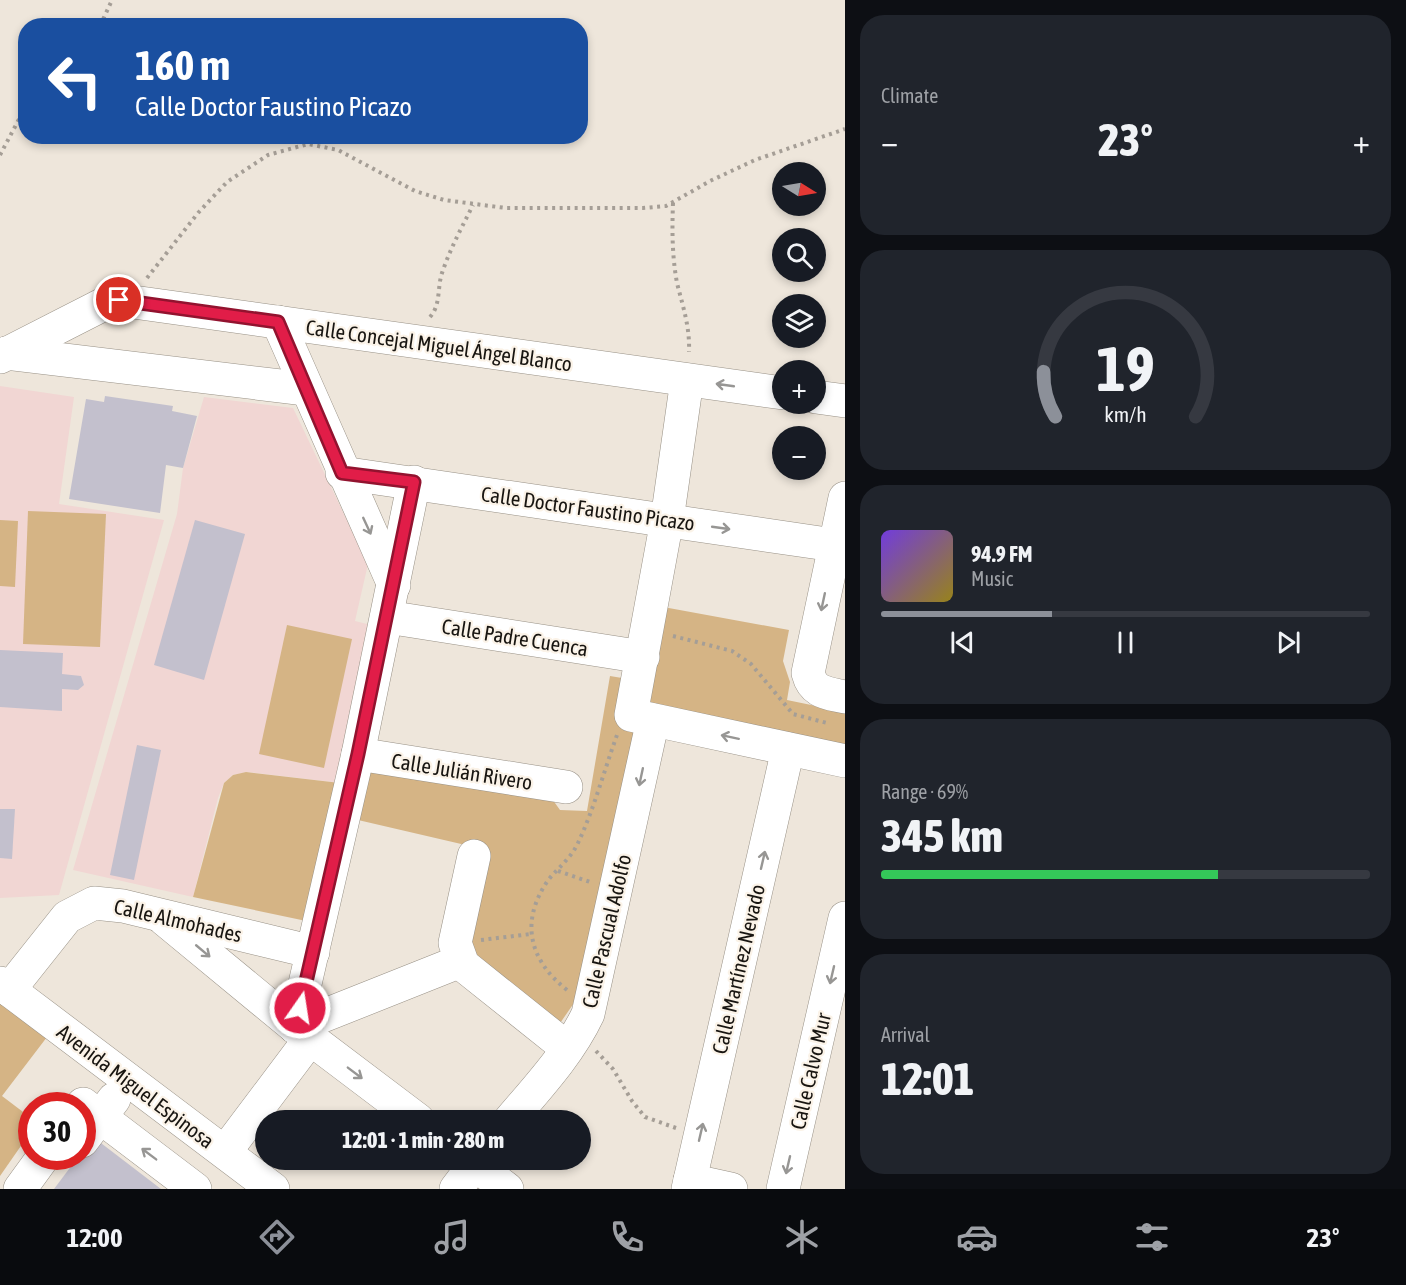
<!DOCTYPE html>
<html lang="en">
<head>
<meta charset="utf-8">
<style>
	:root { --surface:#171b24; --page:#20242c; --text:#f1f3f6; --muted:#9ea1a6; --line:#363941; --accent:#8c9099 }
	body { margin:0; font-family:"Asap Condensed",sans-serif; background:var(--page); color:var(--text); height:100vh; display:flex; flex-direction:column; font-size:22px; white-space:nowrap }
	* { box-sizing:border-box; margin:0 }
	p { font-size:20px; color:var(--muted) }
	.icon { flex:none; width:33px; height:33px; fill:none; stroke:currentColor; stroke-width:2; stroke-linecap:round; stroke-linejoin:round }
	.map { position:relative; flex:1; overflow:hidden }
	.details { display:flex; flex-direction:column; gap:15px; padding:15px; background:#0d0f14; width:561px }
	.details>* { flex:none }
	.guide { position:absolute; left:18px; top:18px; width:570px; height:126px; border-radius:24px; box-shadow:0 3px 9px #0003; background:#1a4fa0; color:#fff; overflow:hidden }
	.needle { width:39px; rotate:101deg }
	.tools { position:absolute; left:772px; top:162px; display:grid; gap:12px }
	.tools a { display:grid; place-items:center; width:54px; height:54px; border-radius:50%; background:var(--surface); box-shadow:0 3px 9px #0003; font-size:30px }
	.speed { position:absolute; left:18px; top:1092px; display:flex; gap:12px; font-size:30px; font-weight:700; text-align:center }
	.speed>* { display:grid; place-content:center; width:78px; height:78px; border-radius:50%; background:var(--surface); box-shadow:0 3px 9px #0003; line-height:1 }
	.speed .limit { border:9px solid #d22; background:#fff; color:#111 }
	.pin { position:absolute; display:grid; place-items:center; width:51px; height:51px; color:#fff; margin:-26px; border:3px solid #fff; border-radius:50%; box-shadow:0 2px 6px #0007 }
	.me { position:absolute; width:66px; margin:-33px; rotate:13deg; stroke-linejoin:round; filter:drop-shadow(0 0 4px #0008) }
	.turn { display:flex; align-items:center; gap:21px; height:126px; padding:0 18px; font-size:27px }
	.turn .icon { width:78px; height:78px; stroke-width:2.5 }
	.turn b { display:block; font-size:42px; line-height:51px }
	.big { font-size:45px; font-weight:800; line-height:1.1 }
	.details .widget { flex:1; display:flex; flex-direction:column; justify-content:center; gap:9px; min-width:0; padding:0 21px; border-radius:24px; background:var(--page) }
	.details .dial { align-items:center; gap:0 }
	.dial svg { height:156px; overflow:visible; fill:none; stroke:var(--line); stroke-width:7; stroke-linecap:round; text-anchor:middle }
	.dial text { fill:var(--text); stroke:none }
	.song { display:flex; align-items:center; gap:18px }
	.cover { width:72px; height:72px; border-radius:9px; background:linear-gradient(135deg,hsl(260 70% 55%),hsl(50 70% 35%)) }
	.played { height:6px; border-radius:3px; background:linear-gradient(90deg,var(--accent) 35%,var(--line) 35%) }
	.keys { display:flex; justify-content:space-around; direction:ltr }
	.heat { display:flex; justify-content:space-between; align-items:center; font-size:33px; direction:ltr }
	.charge { height:9px; border-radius:4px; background:linear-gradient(90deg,#34c759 69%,var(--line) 0) }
	.trip { position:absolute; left:255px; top:1110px; width:336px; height:60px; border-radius:30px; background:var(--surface); box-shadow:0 3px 9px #0003; font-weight:800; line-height:60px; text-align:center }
	.tabs { display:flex; height:96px; justify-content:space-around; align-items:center; background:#090b0e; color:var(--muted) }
	.tabs .icon { width:42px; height:42px }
	.tabs .active { color:var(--accent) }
	.tabs b { font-size:27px; color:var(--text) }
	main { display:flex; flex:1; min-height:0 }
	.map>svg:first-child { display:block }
	.education { fill:#f1d6d3 }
	.green { fill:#d5b485 }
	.building { fill:#c3c0cd }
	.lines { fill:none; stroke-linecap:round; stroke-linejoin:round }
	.minor-casing { stroke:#989186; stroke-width:34 }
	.path { stroke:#a59e96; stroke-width:4; stroke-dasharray:3 4.5; stroke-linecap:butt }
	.minor { stroke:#fff; stroke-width:33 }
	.oneway { stroke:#979694 }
	.route-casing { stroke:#92132f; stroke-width:15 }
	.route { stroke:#e11d48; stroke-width:10 }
	.labels { text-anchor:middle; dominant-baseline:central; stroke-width:4.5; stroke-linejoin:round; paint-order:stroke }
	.street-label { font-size:21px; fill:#181511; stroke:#fbf3e8 }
</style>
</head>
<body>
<main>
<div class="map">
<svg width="845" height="1189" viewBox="0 0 845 1189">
	<rect width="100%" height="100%" fill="#eee6db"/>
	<!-- education -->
	<g class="education">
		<path d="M0,386L74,397L59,504L164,520L59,895L0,898Z"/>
		<path d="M204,397L293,408L368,564L355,621L375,626L340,783L247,772L233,775L224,783L218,798L193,897L73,870L177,514L183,468Z"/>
	</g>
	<!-- green -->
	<g class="green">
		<path d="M28,511L106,514L100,647L23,644Z"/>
		<path d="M0,520L18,521L15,587L0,586Z"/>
		<path d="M647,604L789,630L783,661L790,682L787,700L845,712V754L644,710L574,1003L556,1029L467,957L487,850L358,820L367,773L373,768L550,796L560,810L587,811L610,676L634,680Z"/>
		<path d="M287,625L352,639L324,768L259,754Z"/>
		<path d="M246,772L340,783L311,922L193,897L224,783L233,775Z"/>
		<path d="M0,1001L47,1037L2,1096L31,1118L32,1130L0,1176Z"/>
	</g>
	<!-- building -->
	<g class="building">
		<path d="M105,396L173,406L172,411L197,416L183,468L166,465L160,513L69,499L86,399L104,402Z"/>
		<path d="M195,520L245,534L204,680L154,665Z"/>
		<path d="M0,650L63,653L62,674L81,676L84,685L78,690L62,689V711L0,707Z"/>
		<path d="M137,745L161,750L134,880L110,875Z"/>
		<path d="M0,809H15L12,859L0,858Z"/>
		<path d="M93,1137L161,1189H54Z"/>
	</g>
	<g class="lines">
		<!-- minor casing -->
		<g class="minor-casing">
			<g id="minor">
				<path d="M278,322L394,585"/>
				<path d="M6,353L306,389"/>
				<path d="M0,357L104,304L119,300L783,393"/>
				<path d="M687,380L667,520L631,715L845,761"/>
				<path d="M816,397L845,401"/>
				<path d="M342,473L834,545"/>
				<path d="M845,498L808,673C813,693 827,693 845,697"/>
				<path d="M387,617L643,657"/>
				<path d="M358,754L566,787"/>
				<path d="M474,856L455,943L463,965L567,1048"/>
				<path d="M164,919L295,1027L418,1120"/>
				<path d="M0,983L273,1189"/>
				<path d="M9,990L67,917L94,903L123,906L313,952"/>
				<path d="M295,1027L358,754L414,482"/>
				<path d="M295,1027L461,961"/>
				<path d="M83,1104L195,1189"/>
				<path d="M510,1120C538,1087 569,1054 588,1014L653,720"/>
				<path d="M82,1141L114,1099"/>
				<path d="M225,1152L310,1039"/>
				<path d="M469,1160L507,1189"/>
				<path d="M690,1180L731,1189"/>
				<path d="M20,1189L44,1156"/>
				<path d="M456,1189L478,1160"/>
				<path d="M688,1189L788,749"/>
				<path d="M783,1189L845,918"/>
			</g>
		</g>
		<!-- path -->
		<g class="path">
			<path d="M100,26L112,0"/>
			<path d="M0,155L26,106"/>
			<path d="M673,203C672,230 672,256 677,283C683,307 690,327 689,352"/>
			<path d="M147,278L198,213L227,182L268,155L308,144L338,150L415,191L444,200L506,208H643L666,206L710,181L755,160L845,129"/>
			<path d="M430,317C441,305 437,288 442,273C450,249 462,227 473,205"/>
			<path d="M673,636L732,651L751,664L793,714L827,723"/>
			<path d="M558,871L590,882"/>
			<path d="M481,940L531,934"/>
			<path d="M567,990C529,960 519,921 549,879C559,867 571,858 578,843C594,809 604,771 617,735"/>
			<path d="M596,1051L613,1069L632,1101L645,1117L676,1128"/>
		</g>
		<!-- minor -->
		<use href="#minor" class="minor"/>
	</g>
	<!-- one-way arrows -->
	<defs><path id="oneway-shaft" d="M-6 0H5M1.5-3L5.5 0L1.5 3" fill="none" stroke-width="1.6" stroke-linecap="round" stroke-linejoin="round" transform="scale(1.5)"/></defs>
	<g class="oneway">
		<use href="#oneway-shaft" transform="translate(725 385) rotate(-172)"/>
		<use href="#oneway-shaft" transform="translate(367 526) rotate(65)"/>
		<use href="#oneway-shaft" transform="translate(721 528) rotate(8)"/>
		<use href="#oneway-shaft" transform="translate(823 602) rotate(102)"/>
		<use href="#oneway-shaft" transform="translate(730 737) rotate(-168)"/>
		<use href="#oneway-shaft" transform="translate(641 777) rotate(102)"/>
		<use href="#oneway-shaft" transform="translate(763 860) rotate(-77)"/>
		<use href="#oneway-shaft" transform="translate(203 951) rotate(40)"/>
		<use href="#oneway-shaft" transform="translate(832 975) rotate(103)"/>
		<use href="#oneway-shaft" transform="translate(355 1073) rotate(37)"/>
		<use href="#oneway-shaft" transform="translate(701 1132) rotate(-77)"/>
		<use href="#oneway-shaft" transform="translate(149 1154) rotate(-143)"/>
		<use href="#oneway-shaft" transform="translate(788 1165) rotate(103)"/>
	</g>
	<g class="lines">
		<!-- route casing -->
		<g class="route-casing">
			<path id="route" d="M119,300L278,322L342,473L414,482L358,754L300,1008"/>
		</g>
		<!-- route -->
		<use href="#route" class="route"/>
	</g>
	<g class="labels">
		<!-- street labels -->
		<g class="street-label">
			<text transform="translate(439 345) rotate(8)">Calle Concejal Miguel Ángel Blanco</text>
			<text transform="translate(588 508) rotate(8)">Calle Doctor Faustino Picazo</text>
			<text transform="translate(515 637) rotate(9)">Calle Padre Cuenca</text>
			<text transform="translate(462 771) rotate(9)">Calle Julián Rivero</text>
			<text transform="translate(178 920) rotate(13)">Calle Almohades</text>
			<text transform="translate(606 931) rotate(-77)">Calle Pascual Adolfo</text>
			<text transform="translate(738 969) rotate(-77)">Calle Martínez Nevado</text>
			<text transform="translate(810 1071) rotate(-77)">Calle Calvo Mur</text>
			<text transform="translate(136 1086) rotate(37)">Avenida Miguel Espinosa</text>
		</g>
	</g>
</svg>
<div class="tools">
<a><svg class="needle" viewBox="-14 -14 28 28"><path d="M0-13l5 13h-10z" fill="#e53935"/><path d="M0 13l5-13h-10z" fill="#9ea1a6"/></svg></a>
<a><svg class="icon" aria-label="search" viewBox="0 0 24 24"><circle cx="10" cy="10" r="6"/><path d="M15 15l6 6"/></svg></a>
<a><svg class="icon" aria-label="layers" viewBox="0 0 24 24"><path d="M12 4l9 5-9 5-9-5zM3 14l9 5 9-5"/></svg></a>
<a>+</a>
<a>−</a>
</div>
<div class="speed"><div class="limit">30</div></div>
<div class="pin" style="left:119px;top:300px;background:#d93025"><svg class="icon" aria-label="arrive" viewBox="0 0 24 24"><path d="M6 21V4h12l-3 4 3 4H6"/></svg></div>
<svg class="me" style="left:300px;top:1008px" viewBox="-20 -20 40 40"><circle r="17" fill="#e11d48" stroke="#fff" stroke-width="3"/><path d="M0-11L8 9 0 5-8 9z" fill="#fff"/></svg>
<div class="trip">12:01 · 1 min · 280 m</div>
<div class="guide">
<div class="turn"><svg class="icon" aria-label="left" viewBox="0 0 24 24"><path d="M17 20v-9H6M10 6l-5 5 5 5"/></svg><div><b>160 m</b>Calle Doctor Faustino Picazo</div></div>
</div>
</div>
<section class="details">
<div class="widget"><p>Climate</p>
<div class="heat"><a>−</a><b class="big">23°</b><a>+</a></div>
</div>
<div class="widget dial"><svg viewBox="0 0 100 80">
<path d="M14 69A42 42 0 1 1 86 69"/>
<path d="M14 69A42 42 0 0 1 8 46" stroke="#8c9099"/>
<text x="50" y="56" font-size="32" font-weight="700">19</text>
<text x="50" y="72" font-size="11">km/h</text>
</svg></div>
<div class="widget">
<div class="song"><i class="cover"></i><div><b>94.9 FM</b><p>Music</p></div></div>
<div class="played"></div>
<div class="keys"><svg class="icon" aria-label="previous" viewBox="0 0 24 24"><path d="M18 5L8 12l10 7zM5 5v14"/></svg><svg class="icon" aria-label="pause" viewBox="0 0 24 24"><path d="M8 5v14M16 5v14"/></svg><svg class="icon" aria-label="next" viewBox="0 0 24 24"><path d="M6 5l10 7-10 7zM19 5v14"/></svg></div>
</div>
<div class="widget"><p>Range · 69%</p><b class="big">345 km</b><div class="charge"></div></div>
<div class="widget"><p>Arrival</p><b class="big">12:01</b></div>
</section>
</main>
<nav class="tabs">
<b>12:00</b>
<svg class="icon active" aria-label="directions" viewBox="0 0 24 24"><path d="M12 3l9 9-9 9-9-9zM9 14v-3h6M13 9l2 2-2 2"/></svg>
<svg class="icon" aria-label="music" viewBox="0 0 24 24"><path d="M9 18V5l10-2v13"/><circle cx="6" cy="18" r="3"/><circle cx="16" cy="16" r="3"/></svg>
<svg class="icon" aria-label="phone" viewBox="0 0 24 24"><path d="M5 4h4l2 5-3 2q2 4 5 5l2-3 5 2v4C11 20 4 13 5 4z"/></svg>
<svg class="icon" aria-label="climate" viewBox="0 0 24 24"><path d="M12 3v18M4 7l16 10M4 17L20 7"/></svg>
<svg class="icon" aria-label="car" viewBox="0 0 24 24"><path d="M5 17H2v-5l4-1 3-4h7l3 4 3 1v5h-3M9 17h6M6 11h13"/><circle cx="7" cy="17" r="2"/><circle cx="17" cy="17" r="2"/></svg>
<svg class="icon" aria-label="filters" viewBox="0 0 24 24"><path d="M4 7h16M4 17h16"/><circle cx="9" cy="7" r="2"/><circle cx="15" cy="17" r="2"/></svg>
<b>23°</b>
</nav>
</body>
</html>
